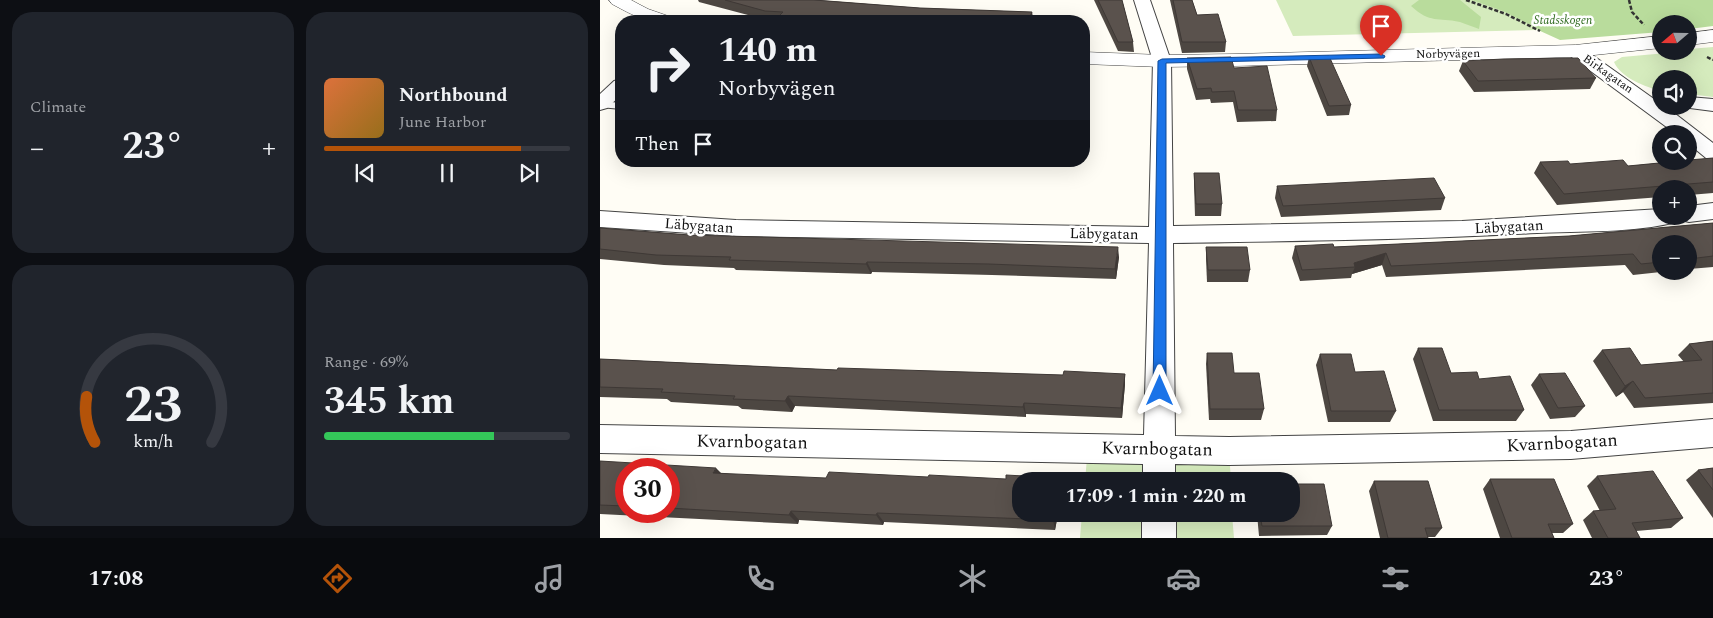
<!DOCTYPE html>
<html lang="en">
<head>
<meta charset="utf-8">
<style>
	:root { --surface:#171b24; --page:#20242c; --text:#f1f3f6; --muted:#9ea1a6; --line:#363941; --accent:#b45309 }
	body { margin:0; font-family:Spectral,serif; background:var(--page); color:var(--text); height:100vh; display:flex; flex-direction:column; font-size:19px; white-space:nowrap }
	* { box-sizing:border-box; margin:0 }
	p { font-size:16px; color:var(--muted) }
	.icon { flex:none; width:28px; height:28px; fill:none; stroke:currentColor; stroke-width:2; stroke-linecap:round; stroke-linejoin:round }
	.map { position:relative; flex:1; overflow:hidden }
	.details { display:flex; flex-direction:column; gap:12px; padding:12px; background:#0d0f14; width:600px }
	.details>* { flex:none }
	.top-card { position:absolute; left:15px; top:15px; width:475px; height:152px; border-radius:20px; box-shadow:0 5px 20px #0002; background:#171b24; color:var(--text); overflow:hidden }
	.needle { width:32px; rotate:250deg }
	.controls { position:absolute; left:1052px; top:15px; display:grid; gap:10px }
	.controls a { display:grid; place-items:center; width:45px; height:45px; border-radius:50%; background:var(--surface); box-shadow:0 5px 20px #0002; font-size:25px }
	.speed { position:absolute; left:15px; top:458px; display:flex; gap:10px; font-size:25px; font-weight:700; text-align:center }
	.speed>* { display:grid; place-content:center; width:65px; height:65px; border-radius:50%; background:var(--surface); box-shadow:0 5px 20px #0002; line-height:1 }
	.speed .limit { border:8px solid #d22; background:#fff; color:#111 }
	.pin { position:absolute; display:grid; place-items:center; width:42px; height:42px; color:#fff; margin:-51px -21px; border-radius:50% 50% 50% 0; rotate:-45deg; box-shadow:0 0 5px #0007 }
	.pin .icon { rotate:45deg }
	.me { position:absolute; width:55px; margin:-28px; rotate:0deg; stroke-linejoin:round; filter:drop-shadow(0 0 4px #0008) }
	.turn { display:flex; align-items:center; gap:18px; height:105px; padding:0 20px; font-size:22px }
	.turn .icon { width:65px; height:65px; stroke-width:2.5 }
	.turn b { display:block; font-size:35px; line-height:42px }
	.then { display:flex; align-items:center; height:48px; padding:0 20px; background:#0003; gap:10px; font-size:19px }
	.big { font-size:38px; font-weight:700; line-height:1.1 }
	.details .tile { flex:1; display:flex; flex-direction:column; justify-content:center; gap:8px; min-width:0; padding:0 18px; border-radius:20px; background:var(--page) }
	.details .dial { align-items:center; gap:0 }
	.dial svg { height:130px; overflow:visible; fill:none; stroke:var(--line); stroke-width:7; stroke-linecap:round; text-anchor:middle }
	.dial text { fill:var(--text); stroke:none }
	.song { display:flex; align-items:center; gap:15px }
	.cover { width:60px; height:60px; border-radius:8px; background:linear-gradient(135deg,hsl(20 70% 55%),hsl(40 70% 35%)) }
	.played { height:5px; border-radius:2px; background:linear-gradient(90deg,var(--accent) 80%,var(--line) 80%) }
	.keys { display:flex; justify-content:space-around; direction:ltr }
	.heat { display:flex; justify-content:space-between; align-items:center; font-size:28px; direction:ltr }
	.charge { height:8px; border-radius:4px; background:linear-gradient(90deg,#34c759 69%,var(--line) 0) }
	.details .tiles { flex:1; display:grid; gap:12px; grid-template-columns:repeat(2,1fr) }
	.trip { position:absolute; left:412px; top:472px; width:288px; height:50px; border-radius:20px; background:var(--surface); box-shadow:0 5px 20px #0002; font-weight:700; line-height:50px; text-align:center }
	.menu { display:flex; height:80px; justify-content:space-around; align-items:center; background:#090b0e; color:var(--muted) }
	.menu .icon { width:35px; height:35px }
	.menu .on { color:var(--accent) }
	.menu b { font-size:22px; color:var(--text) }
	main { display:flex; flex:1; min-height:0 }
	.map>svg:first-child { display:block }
	.green { fill:#d5ebbd }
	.forest { fill:#b9dc9c }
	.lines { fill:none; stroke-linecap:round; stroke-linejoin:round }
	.service-casing { stroke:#444; stroke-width:2 }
	.minor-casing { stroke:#444; stroke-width:2 }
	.tertiary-casing { stroke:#444; stroke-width:1 }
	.path { stroke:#333; stroke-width:2.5; stroke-dasharray:4 2; stroke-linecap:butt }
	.service { fill:#fff; fill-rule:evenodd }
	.minor { fill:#fff; fill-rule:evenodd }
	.tertiary { fill:#fff; fill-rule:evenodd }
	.wall { fill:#4d4742; fill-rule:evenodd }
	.shaded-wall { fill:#3f3936 }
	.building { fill:#5a524d; stroke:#3f3936 }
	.route { fill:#1a73e8; stroke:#114b97 }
	.labels { text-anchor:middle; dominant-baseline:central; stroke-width:5; stroke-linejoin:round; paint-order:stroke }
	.far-park-label { font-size:12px; font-style:italic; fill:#2f6b1f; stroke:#fff }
	.far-street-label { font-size:12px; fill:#111; stroke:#fff }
	.street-label { font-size:15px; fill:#111; stroke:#fff }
	.near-street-label { font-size:18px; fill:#111; stroke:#fff }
</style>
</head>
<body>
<main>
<section class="details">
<div class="tiles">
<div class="tile"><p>Climate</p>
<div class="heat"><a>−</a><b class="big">23°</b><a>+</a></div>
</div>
<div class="tile">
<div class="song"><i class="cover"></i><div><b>Northbound</b><p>June Harbor</p></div></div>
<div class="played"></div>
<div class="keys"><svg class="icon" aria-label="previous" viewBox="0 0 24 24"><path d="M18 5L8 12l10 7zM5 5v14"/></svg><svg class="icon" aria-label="pause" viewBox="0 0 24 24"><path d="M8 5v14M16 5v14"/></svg><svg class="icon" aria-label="next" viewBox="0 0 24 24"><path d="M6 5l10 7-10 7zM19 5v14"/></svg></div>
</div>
<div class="tile dial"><svg viewBox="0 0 100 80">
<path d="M14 69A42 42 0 1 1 86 69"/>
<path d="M14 69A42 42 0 0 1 9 41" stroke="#b45309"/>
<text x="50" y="56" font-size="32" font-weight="700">23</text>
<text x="50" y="72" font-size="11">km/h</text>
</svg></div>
<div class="tile"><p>Range · 69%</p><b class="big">345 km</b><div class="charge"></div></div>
</div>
</section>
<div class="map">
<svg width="1113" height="538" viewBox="0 0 1113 538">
	<rect width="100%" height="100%" fill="#fffdf5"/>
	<!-- green -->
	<g class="green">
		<path d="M676,0H958L946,26L938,30L693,36Z"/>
		<path d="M1113,47V97L1089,94V79H1061V91C1046,87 1021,78 1014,62L1022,57L1089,51V49Z"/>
		<path d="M488,447L629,451L631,481H485Z"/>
		<path d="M482,514H632L634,538H480Z"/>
	</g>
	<!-- forest -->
	<g class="forest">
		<path d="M819,0H860L881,17L879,29C873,27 866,24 860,22C837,17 831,24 811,6Z"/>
		<path d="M872,0H1113V26L1089,29V24H1061V32L960,40L938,30L939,29L903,11Z"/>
	</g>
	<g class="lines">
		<!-- service casing -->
		<g class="service-casing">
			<path id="service" d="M0,101L21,103V109L0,107Z"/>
		</g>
		<!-- minor casing -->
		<g class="minor-casing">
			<g id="minor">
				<path d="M534,0H550L571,61L573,226L862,221L1061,209V216H1089V206L1113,203V219L1089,222L1081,220L1079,217L1076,222C1035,233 980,231 937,233C815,240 694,241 573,243L575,436L629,437L971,431L1113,419V447L971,459L629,465L575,464V481H543V464L0,453V425L544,435L549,243L136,236L0,227V211L136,220L549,227L553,61Z"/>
				<path d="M975,46L981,47L1061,104V106H1065L1113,143V159L1106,158L1089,144V134H1076L969,55L966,51L969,47Z"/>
				<path d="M21,79V95L7,108L0,110V94L14,81Z"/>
				<path d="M1089,97L1113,99V111L1082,107L1089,106Z"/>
				<rect x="542" y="514" width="34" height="24"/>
			</g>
		</g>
		<!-- tertiary casing -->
		<g class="tertiary-casing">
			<g id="tertiary">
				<path d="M9,0H31L48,9L71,17L74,21C46,23 36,17 12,4Z"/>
				<path d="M1113,30V42L1089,45V33Z"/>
				<path d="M1061,36V48L975,57L634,66L562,67L484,64V52L562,55L634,54L975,45Z"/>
			</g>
		</g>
		<!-- path -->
		<g class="path">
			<path d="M866,0L906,14L940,31"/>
			<path d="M1029,0L1032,12L1044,25"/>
			<path d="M86,19L95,21"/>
			<path d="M1107,57L1113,60"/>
		</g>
		<!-- service -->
		<use href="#service" class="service"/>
		<!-- minor -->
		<use href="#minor" class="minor"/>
		<!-- tertiary -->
		<use href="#tertiary" class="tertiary"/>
	</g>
	<!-- wall -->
	<g class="wall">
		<path d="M98,0H217L320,8L432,12L433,21H171L99,2Z"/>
		<path d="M494,0H522L533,42L534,52L518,51Z"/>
		<path d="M570,0H592L597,15L626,42L625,52L582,53Z"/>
		<path d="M709,57L751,105L749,115L727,116L707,66Z"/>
		<path d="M587,58L634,68L677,110L676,121L637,122L633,102L611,103L610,99L596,100L587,69Z"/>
		<path d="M863,61L996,78L990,89L874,92L859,71Z"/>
		<path d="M1113,158V193L1089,195V189H1061V197L957,205L934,173L940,162L970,164L1028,166Z"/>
		<path d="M594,173L622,204L621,216H595L594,185Z"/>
		<path d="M677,186L845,198L841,210L681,217L675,198Z"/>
		<path d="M1113,223V267L1089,269V244H1061V271H1070L1033,275L1025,265L786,277L782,265L752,274L751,278L700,281L692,258L695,246L734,247L969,236Z"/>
		<path d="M0,228L90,235L519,257L516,279L392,275L272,272L271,274L136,270L134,268L64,265L0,259Z"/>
		<path d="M606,247L650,270L648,282H607L606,259Z"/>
		<path d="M1113,341V403L1034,408L1023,392L1016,397L993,361L1002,350L1041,365L1084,362L1078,355L1089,344Z"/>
		<path d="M818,348L851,373L879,379L924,410L916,421H833L813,359Z"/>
		<path d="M607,353L664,409L661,420H609L606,364Z"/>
		<path d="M720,354L755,372L796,411L790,422H728L716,365Z"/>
		<path d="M0,359L237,370L463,375L525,374V384L522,418L426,414V417L195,406L192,412L142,409L138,406L71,402L67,399L0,397Z"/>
		<path d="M939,374L985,406L975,417L950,419L931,385Z"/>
		<path d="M0,461L121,473L458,514L455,530L284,522L283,525L199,520L198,524L0,514ZM26,469H69V511H26Z"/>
		<path d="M1113,468V518L1086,480L1098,470Z"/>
		<path d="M997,476L1083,518L1071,528L1036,531L1040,538H992L983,520L993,511H1000L987,486Z"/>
		<path d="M890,479L973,524L963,533H952L954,538H900L883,489Z"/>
		<path d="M774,481L842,528L835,537H828V538H780L769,491Z"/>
		<path d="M657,514H691L732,526L727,535L659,536Z"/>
	</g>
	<!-- shaded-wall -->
	<g class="shaded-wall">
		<path d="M432,12L433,21H428Z"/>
		<path d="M518,247L519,257L516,279L515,269Z"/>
		<path d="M786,253L782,265L752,274L755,267L754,263Z"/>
		<path d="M267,262L272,272L271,274L266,264Z"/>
		<path d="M525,374V384L522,418L521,408Z"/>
		<path d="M1033,381L1023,392L1016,397L1025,386Z"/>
		<path d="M188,396L195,406L192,412L185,401Z"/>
		<path d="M424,403L426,414V417L423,407Z"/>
		<path d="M116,468L126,478L113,473Z"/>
		<path d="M191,511L199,520L198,524L189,515Z"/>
		<path d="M277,513L284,522L283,525L276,515Z"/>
		<path d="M454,514H458L455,530L453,520Z"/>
	</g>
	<!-- building -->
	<g class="building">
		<path d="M125,0H214L320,8L432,12L428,21H174L183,12L165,11Z"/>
		<path d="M498,0H522L533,42H518Z"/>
		<path d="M573,0H592L597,15L618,14L626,42H582Z"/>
		<path d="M729,56L751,105L729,106L709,57Z"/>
		<path d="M631,57L634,68L667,66L677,110H638L634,91L612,92L611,88L597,89L587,58Z"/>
		<path d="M978,58L996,78L878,81L863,61L904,59Z"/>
		<path d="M1113,158V182L964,194L940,162L968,161L970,164L1023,160L1028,166L1080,161H1089V160Z"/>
		<path d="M594,173H619L622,204H596Z"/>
		<path d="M834,178L845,198L683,206L677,186Z"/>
		<path d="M1113,223V256L1089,259V244H1061V262L1041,264L1033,254L791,266L786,253L754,263L755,267L702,270L695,246L733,244L734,247L969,236Z"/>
		<path d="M0,228L90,235L518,247L515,269L389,264L267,262L266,264L129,260L131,257L56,255L0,249Z"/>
		<path d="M606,247H647L650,270H608Z"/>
		<path d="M1113,341V393L1045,398L1033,381L1025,386L1002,350L1030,348L1041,365L1102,360L1089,344Z"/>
		<path d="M818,348H842L851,373L877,372L879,379L910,376L924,410H839Z"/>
		<path d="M607,353H632L634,373H659L664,409H610Z"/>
		<path d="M720,354H751L755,372L784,371L796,411H731Z"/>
		<path d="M0,359L237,370L238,368L463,375L464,371L525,374L521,408L424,403L423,407L188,396L185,401L133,399L135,396L61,392L63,389L0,387Z"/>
		<path d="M965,373L985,406L958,408L939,374Z"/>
		<path d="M0,461L116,468L113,473L226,478L229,472L328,477L329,475L406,479V475L459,478V481H421V514H454L453,520L277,513L276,515L191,511L189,515L69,508V469H26V506L0,505Z"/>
		<path d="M1113,468V490L1098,470Z"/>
		<path d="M1053,471L1083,518L1032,523L1040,538H1008L993,511L1016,509L997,476Z"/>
		<path d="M890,479H954L973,524H948L954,538H912Z"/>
		<path d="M774,481H828L842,528H825L828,538H788Z"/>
		<path d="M691,484H724L732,526H662L660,514H691Z"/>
	</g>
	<!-- route -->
	<path class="route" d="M781,54L785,56L784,58L566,63V391L564,395L560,397L555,395L553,391L558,61L562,59Z"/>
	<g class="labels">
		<!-- far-park labels -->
		<g class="far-park-label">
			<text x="963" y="20">Stadsskogen</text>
		</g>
		<!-- far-street labels -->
		<g class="far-street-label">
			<text transform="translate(848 54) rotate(-1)">Norbyvägen</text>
			<text transform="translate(1008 74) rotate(35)">Birkagatan</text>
		</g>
		<!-- street labels -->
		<g class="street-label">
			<text transform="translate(99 226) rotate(4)">Läbygatan</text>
			<text transform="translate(909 227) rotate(-3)">Läbygatan</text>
			<text transform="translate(504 234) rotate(1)">Läbygatan</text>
		</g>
		<!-- near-street labels -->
		<g class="near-street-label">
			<text transform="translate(152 442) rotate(1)">Kvarnbogatan</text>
			<text transform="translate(962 443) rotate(-3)">Kvarnbogatan</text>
			<text transform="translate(557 449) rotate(1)">Kvarnbogatan</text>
		</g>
	</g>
</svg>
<div class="controls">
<a><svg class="needle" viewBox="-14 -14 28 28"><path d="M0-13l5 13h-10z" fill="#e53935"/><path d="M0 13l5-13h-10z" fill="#9ea1a6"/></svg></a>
<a><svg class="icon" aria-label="sound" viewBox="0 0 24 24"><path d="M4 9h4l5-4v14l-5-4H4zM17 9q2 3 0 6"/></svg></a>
<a><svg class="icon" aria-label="search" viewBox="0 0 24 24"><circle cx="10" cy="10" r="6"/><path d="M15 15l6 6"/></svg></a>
<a>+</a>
<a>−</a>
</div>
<div class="speed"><div class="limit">30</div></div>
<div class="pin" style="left:781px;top:56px;background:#d93025"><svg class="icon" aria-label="arrive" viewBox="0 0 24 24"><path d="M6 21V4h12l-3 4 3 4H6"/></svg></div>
<svg class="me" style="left:560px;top:391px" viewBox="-20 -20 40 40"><path d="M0-17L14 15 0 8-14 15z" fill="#1a73e8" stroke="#fff" stroke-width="4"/></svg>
<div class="trip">17:09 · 1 min · 220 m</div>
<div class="top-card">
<div class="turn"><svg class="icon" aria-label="right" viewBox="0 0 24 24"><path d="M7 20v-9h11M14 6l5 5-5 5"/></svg><div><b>140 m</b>Norbyvägen</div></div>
<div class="then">Then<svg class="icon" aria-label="arrive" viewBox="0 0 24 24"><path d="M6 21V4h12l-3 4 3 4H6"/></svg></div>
</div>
</div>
</main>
<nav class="menu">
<b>17:08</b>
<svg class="icon on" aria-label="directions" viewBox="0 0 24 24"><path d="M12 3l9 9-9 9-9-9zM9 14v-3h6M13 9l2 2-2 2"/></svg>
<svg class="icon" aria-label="music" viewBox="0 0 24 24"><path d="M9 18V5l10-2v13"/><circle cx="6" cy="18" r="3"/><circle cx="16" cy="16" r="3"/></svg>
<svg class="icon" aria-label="phone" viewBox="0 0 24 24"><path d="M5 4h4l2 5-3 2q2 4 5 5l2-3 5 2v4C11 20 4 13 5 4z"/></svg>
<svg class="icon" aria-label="climate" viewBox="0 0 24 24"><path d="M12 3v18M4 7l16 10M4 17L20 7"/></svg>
<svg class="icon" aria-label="car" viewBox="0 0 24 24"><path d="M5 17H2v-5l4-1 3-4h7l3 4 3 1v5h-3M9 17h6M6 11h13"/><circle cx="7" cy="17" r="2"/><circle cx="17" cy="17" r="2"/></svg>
<svg class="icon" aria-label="filters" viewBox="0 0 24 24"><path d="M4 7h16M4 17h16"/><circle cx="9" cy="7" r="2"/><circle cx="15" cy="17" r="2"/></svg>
<b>23°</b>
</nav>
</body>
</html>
